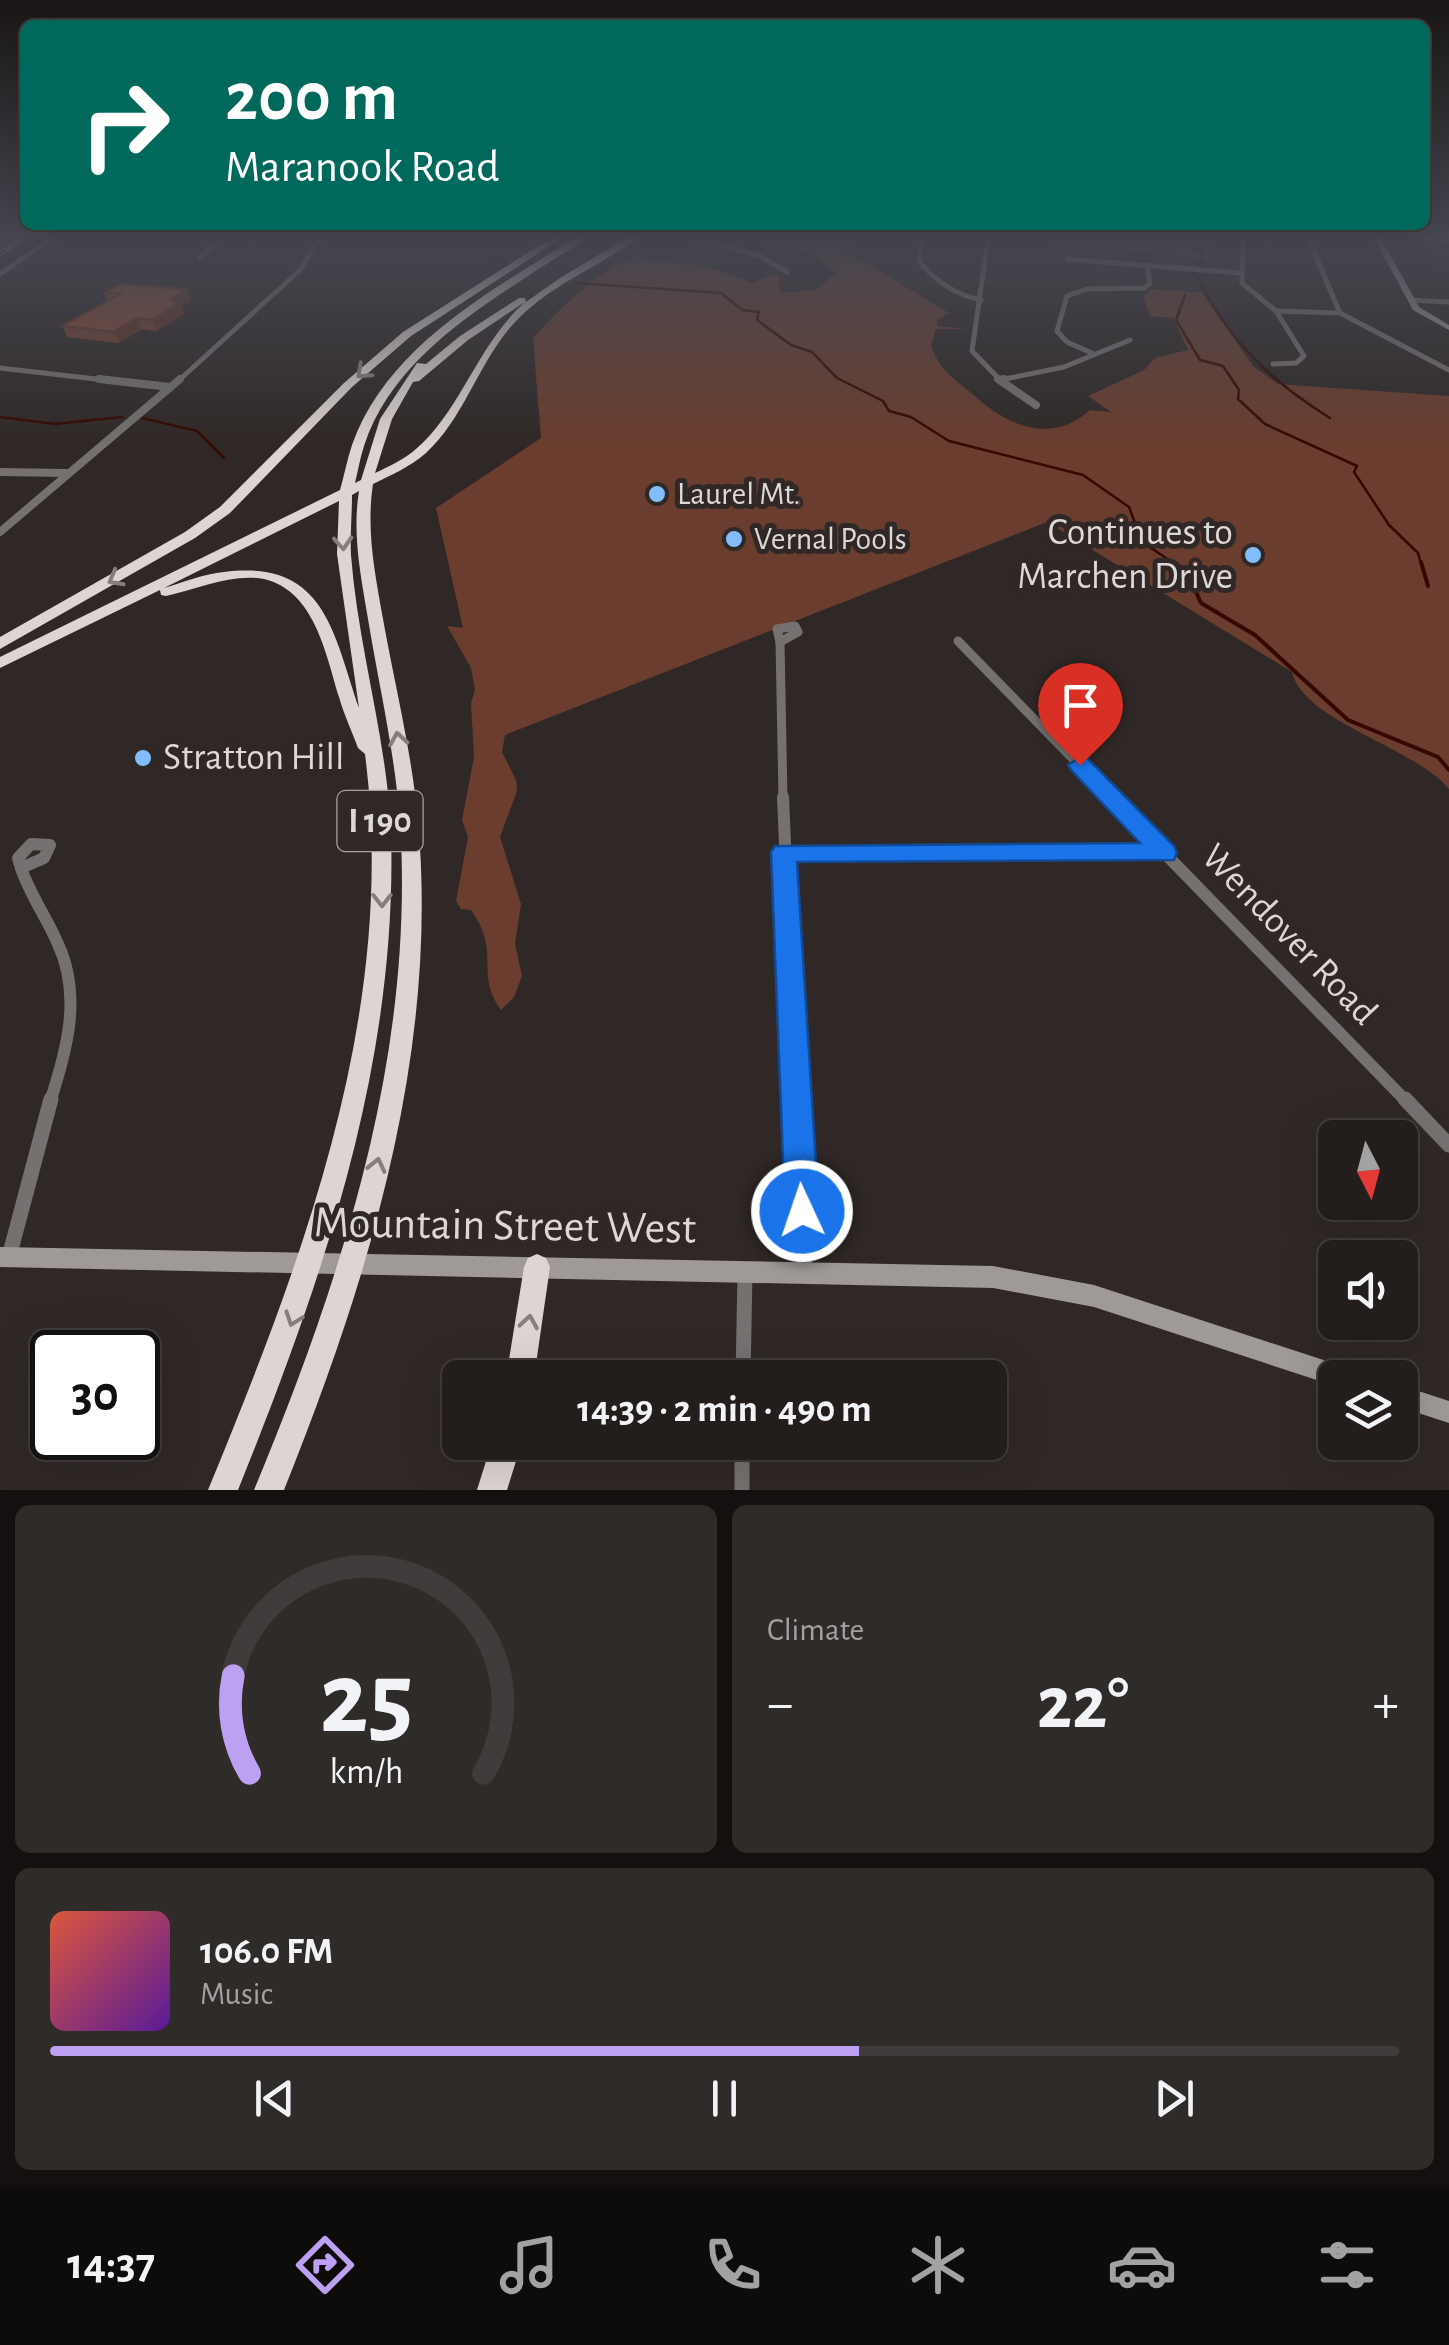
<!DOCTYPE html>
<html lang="en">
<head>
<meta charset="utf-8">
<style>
	:root { --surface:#231e1c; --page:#2f2b29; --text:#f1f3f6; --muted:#a3a2a3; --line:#403c3b; --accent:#bca0f2 }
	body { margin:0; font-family:"Alegreya Sans",sans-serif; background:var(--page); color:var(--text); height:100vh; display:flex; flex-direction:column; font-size:38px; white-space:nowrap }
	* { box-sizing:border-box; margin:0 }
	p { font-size:32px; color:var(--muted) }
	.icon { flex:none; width:55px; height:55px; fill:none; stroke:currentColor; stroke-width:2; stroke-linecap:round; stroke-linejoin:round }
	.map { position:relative; height:1490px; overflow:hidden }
	.panel { display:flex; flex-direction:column; gap:15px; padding:15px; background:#13100f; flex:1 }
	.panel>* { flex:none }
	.banner { position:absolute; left:20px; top:20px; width:1410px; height:210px; border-radius:15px; box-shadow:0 10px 40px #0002,0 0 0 2px var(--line); background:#00695c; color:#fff; overflow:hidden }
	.needle { width:65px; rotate:174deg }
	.controls { position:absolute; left:1318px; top:1120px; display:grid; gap:20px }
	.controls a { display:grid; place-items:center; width:100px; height:100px; border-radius:15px; background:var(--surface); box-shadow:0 10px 40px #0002,0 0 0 2px var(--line); font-size:50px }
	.speed { position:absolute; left:30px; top:1330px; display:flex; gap:20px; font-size:50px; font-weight:700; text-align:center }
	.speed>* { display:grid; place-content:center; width:130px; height:130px; border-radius:50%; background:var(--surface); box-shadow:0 10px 40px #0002,0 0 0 2px var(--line); line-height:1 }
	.speed .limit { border:5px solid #111; border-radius:15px; background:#fff; color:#111 }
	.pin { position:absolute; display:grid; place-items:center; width:85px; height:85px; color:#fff; margin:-102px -42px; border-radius:50% 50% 50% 0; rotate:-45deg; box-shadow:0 0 10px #0007 }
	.pin .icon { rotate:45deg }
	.me { position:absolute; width:110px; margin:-55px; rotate:357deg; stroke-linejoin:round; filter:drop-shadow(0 0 8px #0008) }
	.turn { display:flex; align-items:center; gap:35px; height:210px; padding:0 40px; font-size:45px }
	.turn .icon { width:130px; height:130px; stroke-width:2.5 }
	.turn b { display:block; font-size:70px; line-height:85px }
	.big { font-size:75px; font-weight:700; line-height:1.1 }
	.panel .tile { flex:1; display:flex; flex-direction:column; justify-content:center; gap:15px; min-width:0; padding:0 35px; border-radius:15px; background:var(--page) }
	.panel .dial { align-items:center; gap:0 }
	.dial svg { height:260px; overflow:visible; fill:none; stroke:var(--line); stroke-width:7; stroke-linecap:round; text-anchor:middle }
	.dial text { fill:var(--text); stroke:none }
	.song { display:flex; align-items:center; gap:30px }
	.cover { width:120px; height:120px; border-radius:15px; background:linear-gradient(135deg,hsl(10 70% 55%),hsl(270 70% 35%)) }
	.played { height:10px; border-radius:5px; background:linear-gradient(90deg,var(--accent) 60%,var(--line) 60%) }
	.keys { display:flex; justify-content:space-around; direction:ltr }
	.heat { display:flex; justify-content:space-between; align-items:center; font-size:55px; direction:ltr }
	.panel .tiles { flex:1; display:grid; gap:15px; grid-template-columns:1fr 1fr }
	.tile:last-child { grid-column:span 2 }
	.trip { position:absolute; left:442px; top:1360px; width:565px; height:100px; border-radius:15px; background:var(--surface); box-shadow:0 10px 40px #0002,0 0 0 2px var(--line); font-weight:700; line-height:100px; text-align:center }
	.tab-bar { display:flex; height:160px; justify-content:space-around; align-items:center; background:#0e0c0b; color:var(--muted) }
	.tab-bar .icon { width:70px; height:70px }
	.tab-bar .current { color:var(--accent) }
	.tab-bar b { font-size:45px; color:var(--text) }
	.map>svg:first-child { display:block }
	.green { fill:#6a3d2e }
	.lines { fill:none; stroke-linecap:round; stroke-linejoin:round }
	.stream-far1 { stroke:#350800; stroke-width:2.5 }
	.stream { stroke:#350800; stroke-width:4 }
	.street-far4 { stroke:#757170; stroke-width:5 }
	.street-far3 { stroke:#757170; stroke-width:8 }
	.street-far2 { stroke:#757170; stroke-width:9 }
	.street-far1 { stroke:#757170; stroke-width:12 }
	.street { stroke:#757170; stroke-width:15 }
	.secondary { fill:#9f9997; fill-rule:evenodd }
	.highway { fill:#ded5d2; fill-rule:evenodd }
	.rail-casing { stroke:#a5a09e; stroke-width:5 }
	.rail { stroke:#2f2826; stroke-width:2.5; stroke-dasharray:6; stroke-linecap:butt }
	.wall { fill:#77402d }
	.shaded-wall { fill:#613424 }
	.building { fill:#8a4a34; stroke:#613424; stroke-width:2.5 }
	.oneway { stroke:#867e7c }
	.route { fill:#1a73e8; stroke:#114b97; stroke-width:2.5 }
	.poi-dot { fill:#80bdfa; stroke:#2f2826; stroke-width:4 }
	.labels { text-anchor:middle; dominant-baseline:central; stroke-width:10; stroke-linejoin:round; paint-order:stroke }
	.far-poi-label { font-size:32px; fill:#ddd8d6; stroke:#2f2826; text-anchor:start }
	.shield { fill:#2f2826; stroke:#a9a3a1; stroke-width:2.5 }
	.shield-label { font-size:35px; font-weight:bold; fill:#ddd8d6 }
	.poi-label { font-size:38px; fill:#ddd8d6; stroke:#2f2826; text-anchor:end }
	.street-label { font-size:38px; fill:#ddd8d6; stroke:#2f2826 }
	.near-street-label { font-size:45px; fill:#ddd8d6; stroke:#2f2826 }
</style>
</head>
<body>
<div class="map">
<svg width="1449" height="1490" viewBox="0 0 1449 1490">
	<rect width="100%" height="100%" fill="#2f2826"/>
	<!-- green -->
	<g class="green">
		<path d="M752,238H825L949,313L938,319L937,326L968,329H936L931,346C941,373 957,380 977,398C1010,427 1053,444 1090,410L1111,412L1088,396L1144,370L1155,358L1188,350L1173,318L1150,316L1143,296L1153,289L1202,293L1253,366L1278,384L1449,396V789C1415,747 1304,722 1292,672L1047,522L505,735L502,752L516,780L517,791L500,837L521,904L515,944L522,976L514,997L501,1010C474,972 502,954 471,910L461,909L456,901L468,837L462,820L474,757L471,703L475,690L471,668L447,626L463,628L436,508L541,438L533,339C551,316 608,261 638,257C640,257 650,260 653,260C690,265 717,266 752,283L772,274L779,277L780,293L816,290L836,273L813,255Z"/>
		<path d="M1023,238H1211L1209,259Z"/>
	</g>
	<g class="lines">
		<!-- stream-far1 -->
		<g class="stream-far1">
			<path d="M477,238L479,242"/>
			<path d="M492,255L505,261"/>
			<path d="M0,266L45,238"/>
			<path d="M1198,267L1204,254L1198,249L1209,238"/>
			<path d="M1196,274C1227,339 1269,380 1330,418"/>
			<path d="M576,283L721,293L742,310L759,312L757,320L791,345L812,352L837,378L883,401L889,411L911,417L949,441L1083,475L1129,507L1142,542L1175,564"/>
			<path d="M1185,295L1176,320L1200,360L1223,366L1239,390L1238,399L1265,424L1357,466L1354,472L1389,525L1418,553L1421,564"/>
			<path d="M0,417L55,424L122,417"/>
			<path d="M142,418L197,431L224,458"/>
		</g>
		<!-- stream -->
		<g class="stream">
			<path d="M1172,562L1187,572L1201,603L1255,635L1348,720L1438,757L1449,770"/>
			<path d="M1421,562L1428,586"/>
		</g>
		<!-- street-far4 -->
		<g class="street-far4">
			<path d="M695,238L760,256L787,272"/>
			<path d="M922,238L919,261C935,281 956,295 981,300"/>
			<path d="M988,238L972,351L1002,382"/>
			<path d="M1243,238L1242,283L1276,311L1304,356L1296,363L1273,364"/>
			<path d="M1308,238L1340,313L1449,370"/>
			<path d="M1424,238L1449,240"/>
			<path d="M846,242L848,238"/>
			<path d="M200,257L223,238"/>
			<path d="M1067,259L1240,273"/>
			<path d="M0,274L53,238"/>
			<path d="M1411,300L1449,302"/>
			<path d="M1276,311L1339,313"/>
			<path d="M1094,354L1067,342L1057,331L1067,296L1087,289L1145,288L1150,283L1147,266"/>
			<path d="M0,368L122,382"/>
			<path d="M1000,380L1064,367L1130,340"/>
			<path d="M177,382L300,270L319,238"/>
		</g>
		<!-- street-far3 -->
		<g class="street-far3">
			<path d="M99,379L170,387"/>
			<path d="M998,379L1036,405"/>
			<path d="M1000,380L1004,379"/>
			<path d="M0,472L66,473"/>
			<path d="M0,532L180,379"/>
		</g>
		<!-- street-far2 -->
		<g class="street-far2">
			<path d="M795,626L798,632L780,642L777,629Z"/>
			<path d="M958,641L1112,799"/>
			<path d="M780,642L783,799"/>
		</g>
		<!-- street-far1 -->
		<g class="street-far1">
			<path d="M783,797L796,1102"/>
			<path d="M1110,797L1407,1102"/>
			<path d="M31,844L50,845L44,858L21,868L18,858Z"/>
			<path d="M784,852L1165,853"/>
			<path d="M21,868C30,895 47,918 58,944C82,996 67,1050 50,1102"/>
		</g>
		<!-- street -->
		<g class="street">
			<path d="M796,1099L805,1272"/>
			<path d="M1405,1099L1449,1145"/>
			<path d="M9,1257L51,1099"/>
			<path d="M743,1378L745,1272"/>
			<path d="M742,1442V1490"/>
		</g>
		<!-- secondary -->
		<g class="secondary">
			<path d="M1374,238H1381L1419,307L1449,325V330L1413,310Z"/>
			<path d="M0,1247L993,1266L1094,1285L1345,1367L1353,1370L1356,1378H1335V1386L1094,1307L993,1288L0,1267Z"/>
			<path d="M1400,1385L1449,1401V1423L1400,1407Z"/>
		</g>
		<!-- highway -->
		<g class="highway">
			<path d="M551,238H562L411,336L352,387L230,513L195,538L0,649V637L185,532L220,507L344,383L403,332Z"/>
			<path d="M575,238H586C568,252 547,263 528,276C463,318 389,368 364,446C360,458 358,471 355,483L361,480L380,419L417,363L426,364L460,336L519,298H525L526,302L560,278L627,238H638C599,267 552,284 517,320C479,359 466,416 426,453C410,467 391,475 373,484C366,530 375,574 383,619C395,686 412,753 418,821C439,1052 369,1278 284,1490H254C342,1278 415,1055 400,822C395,753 379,686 368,619C361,577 352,534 359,491L352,495C352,515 350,535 351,555C358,648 387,738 391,832C398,1063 323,1279 238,1490H208C304,1257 398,1010 365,754L358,748C352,731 344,715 339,697C326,655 315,591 264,579C232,573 197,589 166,596L161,595L160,590L0,668V657L340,490C344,476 347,460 352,445C387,346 492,290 575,238ZM525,302C477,345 462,409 416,449C403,460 390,466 375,473L392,419L413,382L419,381L468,340ZM339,501L337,554L359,708C333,632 325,559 224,572C204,574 184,582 164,588Z"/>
			<path d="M537,1254L546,1258L550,1267L534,1378H506L524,1267L528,1258Z"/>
			<path d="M492,1442H522L507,1490H477Z"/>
		</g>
		<!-- rail casing -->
		<g class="rail-casing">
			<path id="rail" d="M0,253L25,238"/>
		</g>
		<!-- rail -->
		<use href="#rail" class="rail"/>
	</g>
	<!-- wall -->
	<path class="wall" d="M187,289L191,300L181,306L184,314L157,331L141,329L119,343L67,337L62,326L108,301L105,293Z"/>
	<!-- shaded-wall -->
	<g class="shaded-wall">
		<path d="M187,289L191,300L181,306L184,314L157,331L153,320L171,299Z"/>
		<path d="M137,318L141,329L119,343L114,332Z"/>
	</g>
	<!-- building -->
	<path class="building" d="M121,284L187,289L171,299L180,303L153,320L137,318L114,332L62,326L120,294L105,293Z"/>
	<!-- one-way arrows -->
	<defs><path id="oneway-chevron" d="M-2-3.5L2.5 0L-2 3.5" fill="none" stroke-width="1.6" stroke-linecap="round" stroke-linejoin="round" transform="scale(2.5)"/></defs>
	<g class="oneway">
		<use href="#oneway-chevron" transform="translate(363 372) rotate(138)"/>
		<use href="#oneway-chevron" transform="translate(343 543) rotate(86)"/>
		<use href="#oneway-chevron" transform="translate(115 579) rotate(151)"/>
		<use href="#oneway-chevron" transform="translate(398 739) rotate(-99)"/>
		<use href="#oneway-chevron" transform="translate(382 900) rotate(90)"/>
		<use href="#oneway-chevron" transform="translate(377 1165) rotate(-77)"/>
		<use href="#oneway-chevron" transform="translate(293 1319) rotate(109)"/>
		<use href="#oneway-chevron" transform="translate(529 1322) rotate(-81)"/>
	</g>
	<!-- sky -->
	<linearGradient id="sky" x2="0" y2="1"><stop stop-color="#1a1615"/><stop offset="0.53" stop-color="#474852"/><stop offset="1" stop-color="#474852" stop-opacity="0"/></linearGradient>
	<rect width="1449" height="447" fill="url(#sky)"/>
	<!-- route -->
	<path class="route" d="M1080,757L1088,759L1174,846L1177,853L1174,860L797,862L819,1211L814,1223L802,1227L790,1223L785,1211L771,852L775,846L1140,843L1072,771L1068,765Z"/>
	<!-- markers -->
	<g class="poi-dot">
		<circle cx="657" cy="494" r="10"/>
		<circle cx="734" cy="539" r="10"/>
		<circle cx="1253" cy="555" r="10"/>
		<circle cx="143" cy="758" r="10"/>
	</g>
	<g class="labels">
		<!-- far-poi labels -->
		<g class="far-poi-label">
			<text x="677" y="494">Laurel Mt.</text>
			<text x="754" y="539">Vernal Pools</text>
		</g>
		<!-- shield labels -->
		<rect class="shield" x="337.5" y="791" width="85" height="60" rx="8"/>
		<g class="shield-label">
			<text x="380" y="821">I 190</text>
		</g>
		<!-- poi labels -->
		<g class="poi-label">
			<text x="1233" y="533">Continues to<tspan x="1233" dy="44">Marchen Drive</tspan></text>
			<text x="163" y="758" text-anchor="start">Stratton Hill</text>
		</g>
		<!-- street labels -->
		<g class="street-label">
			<text transform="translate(1289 935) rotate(46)">Wendover Road</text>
		</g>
		<!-- near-street labels -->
		<g class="near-street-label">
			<text transform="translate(505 1226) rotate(1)">Mountain Street West</text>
		</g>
	</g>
</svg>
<div class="controls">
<a><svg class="needle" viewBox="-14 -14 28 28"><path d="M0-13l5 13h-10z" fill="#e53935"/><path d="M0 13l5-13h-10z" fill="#a3a2a3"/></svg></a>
<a><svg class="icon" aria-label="sound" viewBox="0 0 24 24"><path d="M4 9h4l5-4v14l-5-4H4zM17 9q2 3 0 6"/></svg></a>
<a><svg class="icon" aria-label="layers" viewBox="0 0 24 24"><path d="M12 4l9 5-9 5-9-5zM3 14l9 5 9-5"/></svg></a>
</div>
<div class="speed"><div class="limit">30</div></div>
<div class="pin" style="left:1080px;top:765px;background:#d93025"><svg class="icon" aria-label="arrive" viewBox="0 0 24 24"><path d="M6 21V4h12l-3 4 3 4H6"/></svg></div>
<svg class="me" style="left:802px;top:1211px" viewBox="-20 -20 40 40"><circle r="17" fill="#1a73e8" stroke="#fff" stroke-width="3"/><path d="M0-11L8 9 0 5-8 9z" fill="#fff"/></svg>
<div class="trip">14:39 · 2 min · 490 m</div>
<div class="banner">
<div class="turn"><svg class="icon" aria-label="right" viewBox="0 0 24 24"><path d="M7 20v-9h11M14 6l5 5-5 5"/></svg><div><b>200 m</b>Maranook Road</div></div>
</div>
</div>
<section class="panel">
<div class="tiles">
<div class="tile dial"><svg viewBox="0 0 100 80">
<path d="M14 69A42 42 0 1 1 86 69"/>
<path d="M14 69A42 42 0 0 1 9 39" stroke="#bca0f2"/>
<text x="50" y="56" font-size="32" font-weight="700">25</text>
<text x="50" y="72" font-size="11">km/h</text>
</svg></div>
<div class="tile"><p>Climate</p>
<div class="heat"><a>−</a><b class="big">22°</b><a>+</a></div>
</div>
<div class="tile">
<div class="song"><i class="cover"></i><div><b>106.0 FM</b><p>Music</p></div></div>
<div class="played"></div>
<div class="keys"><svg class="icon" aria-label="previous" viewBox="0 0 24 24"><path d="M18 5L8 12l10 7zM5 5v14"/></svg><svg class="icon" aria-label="pause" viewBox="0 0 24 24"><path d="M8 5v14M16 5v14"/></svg><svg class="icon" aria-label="next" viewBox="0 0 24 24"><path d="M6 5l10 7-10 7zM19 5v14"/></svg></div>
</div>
</div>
</section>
<nav class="tab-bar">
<b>14:37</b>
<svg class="icon current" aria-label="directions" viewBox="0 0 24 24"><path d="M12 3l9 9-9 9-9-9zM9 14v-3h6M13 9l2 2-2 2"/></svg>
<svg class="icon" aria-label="music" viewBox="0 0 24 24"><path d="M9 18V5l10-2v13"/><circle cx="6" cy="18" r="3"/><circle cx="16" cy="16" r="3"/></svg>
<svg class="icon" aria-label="phone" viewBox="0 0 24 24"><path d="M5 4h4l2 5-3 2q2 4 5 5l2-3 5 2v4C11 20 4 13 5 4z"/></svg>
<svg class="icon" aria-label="climate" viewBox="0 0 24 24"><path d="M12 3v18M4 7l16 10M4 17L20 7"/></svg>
<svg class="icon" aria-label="car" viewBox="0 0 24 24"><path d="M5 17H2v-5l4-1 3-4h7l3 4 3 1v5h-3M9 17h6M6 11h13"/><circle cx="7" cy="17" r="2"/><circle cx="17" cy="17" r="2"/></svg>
<svg class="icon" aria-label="filters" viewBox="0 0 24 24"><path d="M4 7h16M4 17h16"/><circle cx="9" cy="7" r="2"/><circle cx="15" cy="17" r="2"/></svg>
</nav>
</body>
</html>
